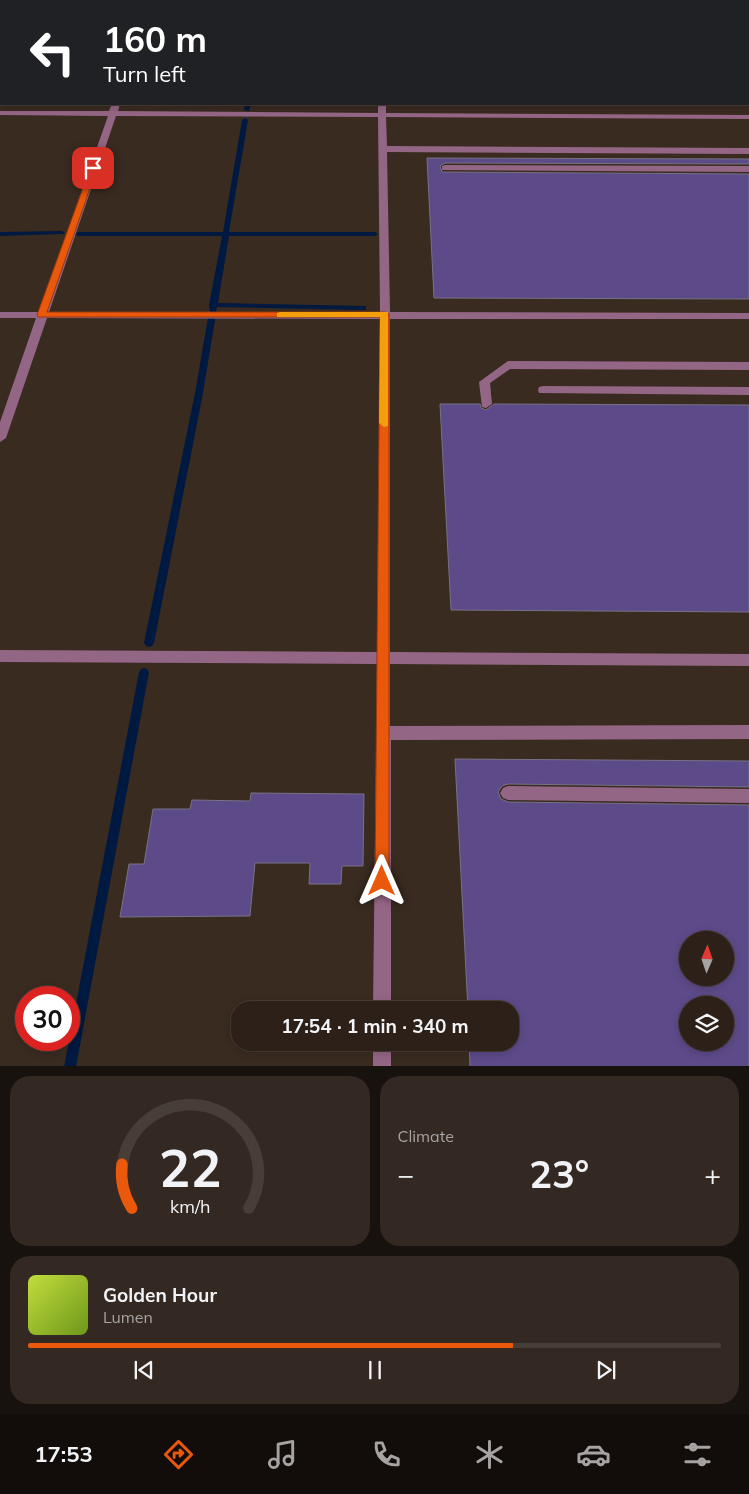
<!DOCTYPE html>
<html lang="en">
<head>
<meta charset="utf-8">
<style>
	:root { --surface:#2c2019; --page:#342822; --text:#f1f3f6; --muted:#a6a3a2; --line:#483e38; --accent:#ea580c }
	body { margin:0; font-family:Mulish,sans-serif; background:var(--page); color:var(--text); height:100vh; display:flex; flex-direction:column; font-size:19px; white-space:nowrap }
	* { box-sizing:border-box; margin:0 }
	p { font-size:16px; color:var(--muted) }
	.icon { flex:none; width:28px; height:28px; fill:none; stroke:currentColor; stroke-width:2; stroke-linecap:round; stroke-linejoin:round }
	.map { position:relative; height:1066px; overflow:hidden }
	.panel { display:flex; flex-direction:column; gap:10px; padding:10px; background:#18120e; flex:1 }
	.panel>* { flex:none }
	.guide { position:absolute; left:0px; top:0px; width:750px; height:105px; box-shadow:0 2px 8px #0003,0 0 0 1px var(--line); background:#202124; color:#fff; overflow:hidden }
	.needle { width:32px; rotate:2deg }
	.tools { position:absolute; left:679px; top:931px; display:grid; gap:10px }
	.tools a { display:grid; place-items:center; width:55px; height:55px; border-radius:50%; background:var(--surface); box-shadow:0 2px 8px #0003,0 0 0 1px var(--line); font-size:25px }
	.speed { position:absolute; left:15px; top:986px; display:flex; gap:10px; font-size:25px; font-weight:700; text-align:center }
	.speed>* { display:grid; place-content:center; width:65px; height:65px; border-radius:50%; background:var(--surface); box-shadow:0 2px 8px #0003,0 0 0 1px var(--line); line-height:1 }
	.speed .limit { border:8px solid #d22; background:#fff; color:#111 }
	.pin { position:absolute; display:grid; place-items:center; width:42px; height:42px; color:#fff; margin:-21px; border-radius:10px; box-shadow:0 2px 8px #0006 }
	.me { position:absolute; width:55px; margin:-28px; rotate:0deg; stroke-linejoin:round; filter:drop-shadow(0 0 4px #0008) }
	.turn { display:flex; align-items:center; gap:18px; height:105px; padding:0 20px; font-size:22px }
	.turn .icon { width:65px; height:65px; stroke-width:2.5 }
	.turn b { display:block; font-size:35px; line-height:42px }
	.big { font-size:38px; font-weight:700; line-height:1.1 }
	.panel .tile { flex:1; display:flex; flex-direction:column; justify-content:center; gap:8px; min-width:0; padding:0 18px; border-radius:20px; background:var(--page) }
	.panel .dial { align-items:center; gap:0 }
	.dial svg { height:130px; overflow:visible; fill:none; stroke:var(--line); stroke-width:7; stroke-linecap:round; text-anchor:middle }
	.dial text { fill:var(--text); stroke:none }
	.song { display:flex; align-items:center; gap:15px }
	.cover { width:60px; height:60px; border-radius:8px; background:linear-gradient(135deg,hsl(70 70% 55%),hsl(80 70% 35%)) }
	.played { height:5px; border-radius:2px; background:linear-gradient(90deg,var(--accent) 70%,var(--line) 70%) }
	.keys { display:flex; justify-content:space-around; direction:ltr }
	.heat { display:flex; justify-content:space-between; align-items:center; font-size:28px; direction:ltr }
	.panel .tiles { flex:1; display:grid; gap:10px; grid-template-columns:1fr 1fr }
	.tile:last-child { grid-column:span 2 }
	.trip { position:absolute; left:231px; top:1001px; width:288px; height:50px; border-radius:20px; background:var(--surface); box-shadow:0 2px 8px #0003,0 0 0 1px var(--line); font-weight:700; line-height:50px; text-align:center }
	.menu { display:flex; height:80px; justify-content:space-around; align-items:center; background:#120d0a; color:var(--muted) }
	.menu .icon { width:35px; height:35px }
	.menu .active { color:var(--accent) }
	.menu b { font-size:22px; color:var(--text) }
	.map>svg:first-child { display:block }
	.green { fill:#305e39 }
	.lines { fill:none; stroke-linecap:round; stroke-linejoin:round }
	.stream { fill:#001940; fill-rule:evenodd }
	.building { fill:#5d4a89; stroke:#777285; fill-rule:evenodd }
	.minor { fill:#946685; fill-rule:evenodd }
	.route { fill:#ea580c; stroke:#983908 }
	.slow { fill:#f59e0b }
</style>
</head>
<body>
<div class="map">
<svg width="749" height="1067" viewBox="0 0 749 1067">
	<rect width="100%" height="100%" fill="#3a2b21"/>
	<!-- green -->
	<path class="green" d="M404,0H749V106L412,104H749V1Z"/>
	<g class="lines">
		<!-- stream -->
		<g class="stream">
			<path d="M1,66V71L0,72V67Z"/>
			<path d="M245,104H251L249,111L244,110Z"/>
			<path d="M245,118L248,120L229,232H375L378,234L375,236H229L218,303L363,306H366V310L217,307L216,312H210L209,305L222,236H78L75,234L78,232H223L242,120Z"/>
			<path d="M62,231L65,233L64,234L0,236V232Z"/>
			<path d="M208,318H214L215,320L203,393L154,643L152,646L149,647L146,646L144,643L195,393Z"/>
			<path d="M144,668L147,669L149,672L76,1067H64L139,672L141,669Z"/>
		</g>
	</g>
	<!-- building -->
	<g class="building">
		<path d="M427,158L749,159V164L445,163L440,166L442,172L749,174V299L434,298Z"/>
		<path d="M440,404H480L481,408L486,410L494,404L749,405V612L451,610Z"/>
		<path d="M455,759L749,761V787L508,784L502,786L498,792L501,799L508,802L749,805V1067H470L469,1042H510V1010H468ZM688,940H725V978H688ZM688,1005H725V1042H688Z"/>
		<path d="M251,793L364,794L363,866H342L341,884H309L310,863H255L250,916L120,917L129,864H144L153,809H190L192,800L250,801Z"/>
	</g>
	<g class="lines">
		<!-- minor -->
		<g class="minor">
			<path d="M0,0H148V1L1,2Z"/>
			<rect x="381" y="0" width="6" height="1"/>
			<path d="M112,104H120L118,111L378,113V104H386V113L749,115V119L386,117L387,146L749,148V154L387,152L390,312L749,313V319H390V652L749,654V666L390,664V726L749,725V739L391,740V1010H373L377,664L0,662V650L377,652L380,319L47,318L6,438L0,442V422L36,318H0V312H39L108,116L0,115V111H109ZM116,116L378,117L380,312H49Z"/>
			<path d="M445,165L749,166V172L442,170V166Z"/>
			<path d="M508,361L749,362V370L510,369L490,383L492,404L486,408L482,407L479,382Z"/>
			<path d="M543,386L749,387V395L539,393L538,390L539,387Z"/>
			<path d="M508,786L749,789V803L508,800L503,798L500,793L503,788Z"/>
			<rect x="373" y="1042" width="18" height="25"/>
		</g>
	</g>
	<!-- route -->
	<path class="route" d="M91,166L97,168L47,312H385L389,314V881L387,886L382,888L377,886L375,881L380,317H38L37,315Z"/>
	<!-- slow -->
	<path class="slow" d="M280,312H388V426L384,427L379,423L380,317H277V313Z"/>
</svg>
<div class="tools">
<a><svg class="needle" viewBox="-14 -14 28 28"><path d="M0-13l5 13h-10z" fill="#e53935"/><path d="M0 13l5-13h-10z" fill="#a6a3a2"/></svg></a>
<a><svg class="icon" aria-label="layers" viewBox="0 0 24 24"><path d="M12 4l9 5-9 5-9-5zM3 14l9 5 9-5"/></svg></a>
</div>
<div class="speed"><div class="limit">30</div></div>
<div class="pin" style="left:93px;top:168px;background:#d93025"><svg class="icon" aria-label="arrive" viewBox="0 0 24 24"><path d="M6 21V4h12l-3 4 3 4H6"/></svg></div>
<svg class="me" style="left:382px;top:881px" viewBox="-20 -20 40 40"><path d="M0-17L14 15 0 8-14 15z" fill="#ea580c" stroke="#fff" stroke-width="4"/></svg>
<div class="trip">17:54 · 1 min · 340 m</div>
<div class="guide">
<div class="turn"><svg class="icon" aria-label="left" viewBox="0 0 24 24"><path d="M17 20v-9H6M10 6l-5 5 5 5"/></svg><div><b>160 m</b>Turn left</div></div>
</div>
</div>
<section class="panel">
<div class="tiles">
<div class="tile dial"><svg viewBox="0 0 100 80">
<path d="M14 69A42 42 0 1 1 86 69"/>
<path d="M14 69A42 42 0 0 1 8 42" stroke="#ea580c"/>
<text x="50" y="56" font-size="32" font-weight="700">22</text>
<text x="50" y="72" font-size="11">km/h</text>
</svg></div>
<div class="tile"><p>Climate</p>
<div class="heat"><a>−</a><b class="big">23°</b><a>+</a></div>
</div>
<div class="tile">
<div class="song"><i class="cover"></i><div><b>Golden Hour</b><p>Lumen</p></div></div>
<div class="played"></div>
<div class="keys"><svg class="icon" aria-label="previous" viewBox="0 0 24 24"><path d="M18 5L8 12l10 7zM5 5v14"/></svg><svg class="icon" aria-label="pause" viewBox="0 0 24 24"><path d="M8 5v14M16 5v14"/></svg><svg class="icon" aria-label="next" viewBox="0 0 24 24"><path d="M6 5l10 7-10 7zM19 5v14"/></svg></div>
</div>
</div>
</section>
<nav class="menu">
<b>17:53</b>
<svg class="icon active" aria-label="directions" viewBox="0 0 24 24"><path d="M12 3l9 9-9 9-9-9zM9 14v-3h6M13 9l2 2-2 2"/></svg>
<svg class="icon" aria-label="music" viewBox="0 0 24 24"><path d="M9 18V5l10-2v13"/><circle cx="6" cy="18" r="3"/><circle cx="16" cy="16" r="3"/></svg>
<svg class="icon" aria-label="phone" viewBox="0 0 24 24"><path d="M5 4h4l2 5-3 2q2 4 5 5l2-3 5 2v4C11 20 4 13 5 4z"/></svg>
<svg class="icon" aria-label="climate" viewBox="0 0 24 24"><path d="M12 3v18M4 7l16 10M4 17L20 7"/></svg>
<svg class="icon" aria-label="car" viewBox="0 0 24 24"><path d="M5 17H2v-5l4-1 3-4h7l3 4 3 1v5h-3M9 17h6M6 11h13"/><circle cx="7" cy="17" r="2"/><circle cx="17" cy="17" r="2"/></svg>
<svg class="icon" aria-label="filters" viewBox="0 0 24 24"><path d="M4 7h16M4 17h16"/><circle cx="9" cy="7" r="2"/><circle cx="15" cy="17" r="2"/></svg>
</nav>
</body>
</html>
